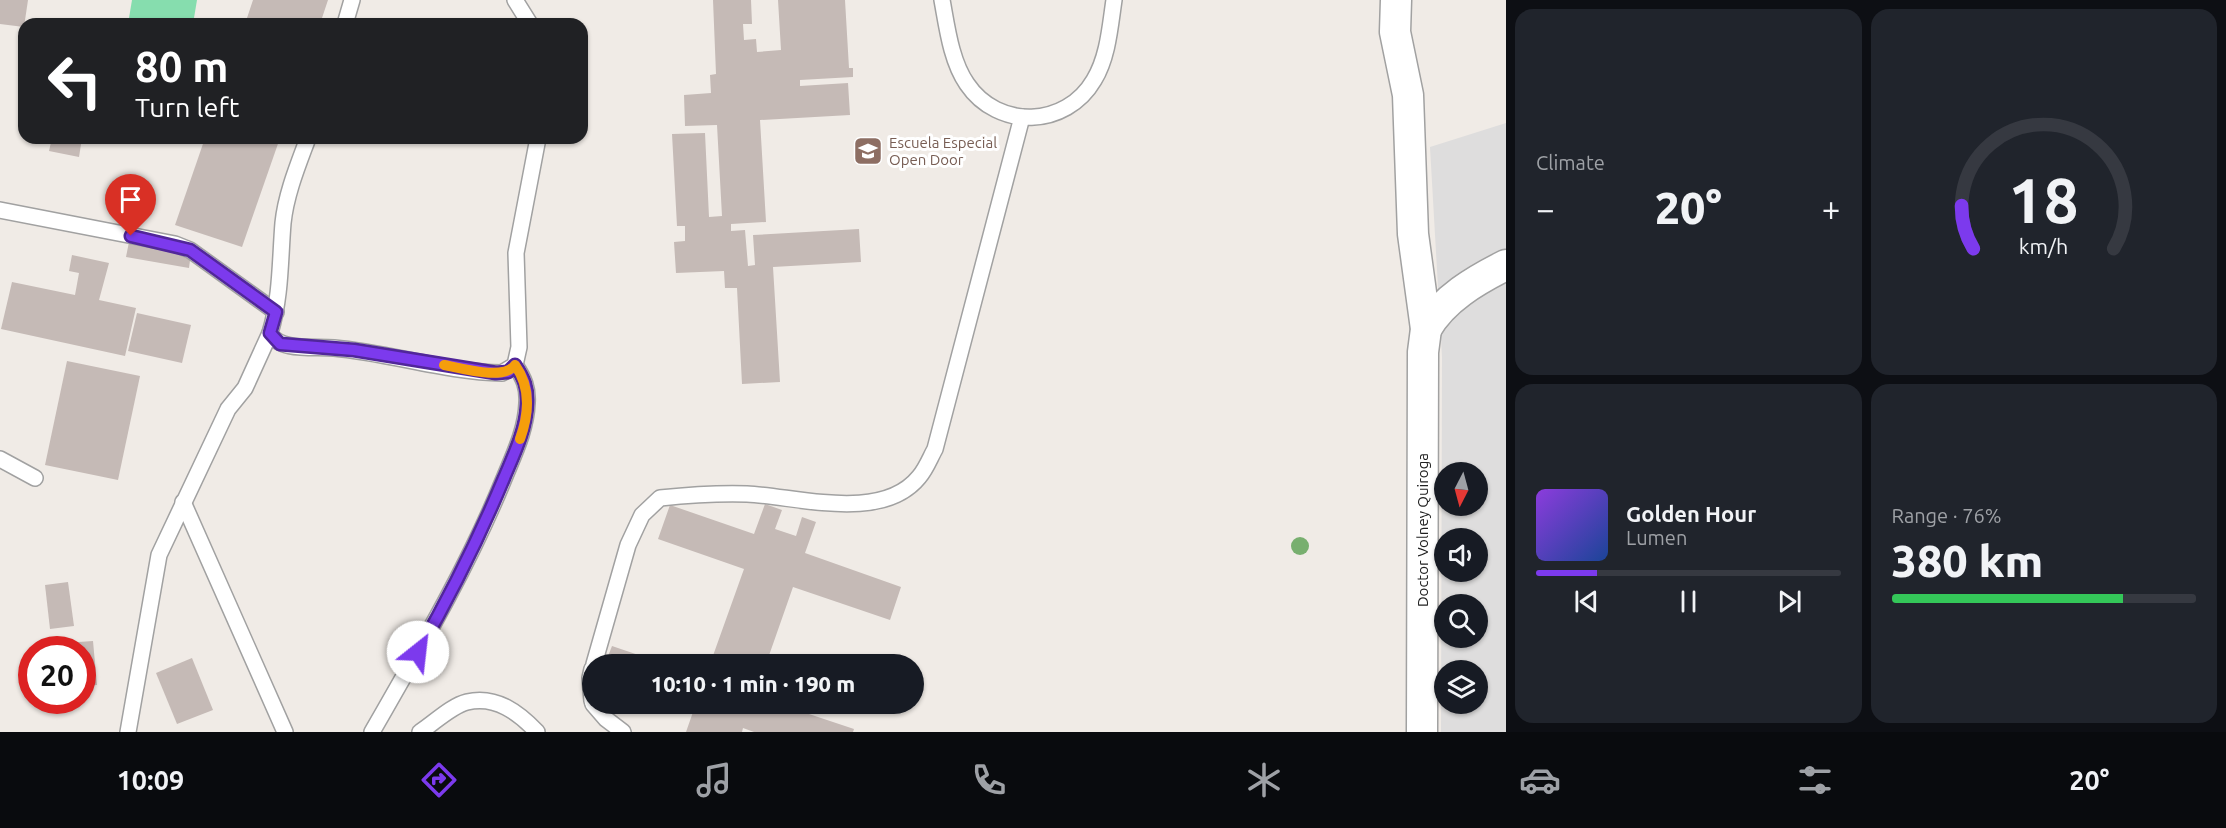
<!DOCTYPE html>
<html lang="en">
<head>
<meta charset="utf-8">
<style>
	:root { --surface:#171b24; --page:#20242c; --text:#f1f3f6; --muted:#9ea1a6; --line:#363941; --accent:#7c3aed }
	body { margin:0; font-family:Ubuntu,sans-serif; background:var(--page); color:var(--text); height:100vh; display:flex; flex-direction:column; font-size:22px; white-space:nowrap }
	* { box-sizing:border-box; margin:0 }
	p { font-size:20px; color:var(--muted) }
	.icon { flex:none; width:33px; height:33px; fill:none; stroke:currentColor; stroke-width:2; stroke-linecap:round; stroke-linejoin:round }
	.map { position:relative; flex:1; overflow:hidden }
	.panel { display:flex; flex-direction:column; gap:9px; padding:9px; background:#0d0f14; width:720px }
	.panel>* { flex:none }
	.guide { position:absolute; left:18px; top:18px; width:570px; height:126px; border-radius:18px; box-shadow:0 2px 4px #0004; background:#202124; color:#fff; overflow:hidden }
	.needle { width:39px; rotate:186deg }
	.tools { position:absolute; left:1434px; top:462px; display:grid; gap:12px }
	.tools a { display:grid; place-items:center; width:54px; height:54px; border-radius:50%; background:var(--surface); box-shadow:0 2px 4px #0004; font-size:30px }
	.speed { position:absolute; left:18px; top:636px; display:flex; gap:12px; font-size:30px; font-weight:700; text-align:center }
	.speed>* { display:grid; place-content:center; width:78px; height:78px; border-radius:50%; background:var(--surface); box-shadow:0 2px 4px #0004; line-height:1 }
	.speed .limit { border:9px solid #d22; background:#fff; color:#111 }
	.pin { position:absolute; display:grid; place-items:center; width:51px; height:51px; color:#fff; margin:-62px -26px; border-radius:50% 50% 50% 0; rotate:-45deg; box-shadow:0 0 6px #0007 }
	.pin .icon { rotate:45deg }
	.me { position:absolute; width:66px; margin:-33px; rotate:29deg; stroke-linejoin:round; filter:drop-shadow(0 0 4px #0008) }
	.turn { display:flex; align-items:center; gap:21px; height:126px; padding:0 18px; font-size:27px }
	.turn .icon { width:78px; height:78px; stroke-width:2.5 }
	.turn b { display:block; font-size:42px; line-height:51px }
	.big { font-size:45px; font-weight:800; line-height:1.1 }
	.panel .widget { flex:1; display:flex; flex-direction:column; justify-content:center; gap:9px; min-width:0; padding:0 21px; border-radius:18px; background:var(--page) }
	.panel .dial { align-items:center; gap:0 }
	.dial svg { height:156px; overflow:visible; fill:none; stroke:var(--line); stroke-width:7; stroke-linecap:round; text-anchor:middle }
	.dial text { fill:var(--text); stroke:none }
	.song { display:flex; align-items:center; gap:18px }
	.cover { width:72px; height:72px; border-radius:9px; background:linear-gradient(135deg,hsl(270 70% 55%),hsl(220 70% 35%)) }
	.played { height:6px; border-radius:3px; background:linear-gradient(90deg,var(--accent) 20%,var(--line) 20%) }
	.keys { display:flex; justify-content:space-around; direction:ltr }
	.heat { display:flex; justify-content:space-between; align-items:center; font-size:33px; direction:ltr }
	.charge { height:9px; border-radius:4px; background:linear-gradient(90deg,#34c759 76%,var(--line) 0) }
	.panel .tiles { flex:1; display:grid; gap:9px; grid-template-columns:repeat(2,1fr) }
	.trip { position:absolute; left:582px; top:654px; width:342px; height:60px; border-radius:30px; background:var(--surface); box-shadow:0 2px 4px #0004; font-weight:800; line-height:60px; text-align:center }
	.tabs { display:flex; height:96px; justify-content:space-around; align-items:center; background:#090b0e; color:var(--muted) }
	.tabs .icon { width:42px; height:42px }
	.tabs .active { color:var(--accent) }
	.tabs b { font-size:27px; color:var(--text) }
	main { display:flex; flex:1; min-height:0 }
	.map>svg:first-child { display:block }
	.residential { fill:#dedddd; fill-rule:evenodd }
	.pitch { fill:#86ddae }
	.building { fill:#c5bab6 }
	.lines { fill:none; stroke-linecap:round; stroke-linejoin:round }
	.lane-casing { stroke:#a1a1a1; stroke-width:18 }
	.street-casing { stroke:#a1a1a1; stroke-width:33 }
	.lane { stroke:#fff; stroke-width:15 }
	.street { stroke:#fff; stroke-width:30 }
	.tree { fill:#78af6f }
	.route-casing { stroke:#51269a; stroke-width:15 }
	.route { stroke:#7c3aed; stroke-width:10 }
	.slow { stroke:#f59e0b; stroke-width:10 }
	.labels { text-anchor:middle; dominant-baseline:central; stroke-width:6; stroke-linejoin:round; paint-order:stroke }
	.education-label { font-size:15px; fill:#785e54; stroke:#fff; text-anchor:start }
	.street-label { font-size:15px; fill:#202020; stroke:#fff }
</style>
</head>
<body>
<main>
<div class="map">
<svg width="1506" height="732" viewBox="0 0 1506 732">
	<rect width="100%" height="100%" fill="#f0ebe6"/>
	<!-- residential -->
	<path class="residential" d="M1506,123V732H1441L1442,357L1430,147ZM1444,472H1478V506H1444ZM1444,538H1478V572H1444ZM1444,604H1478V638H1444ZM1444,670H1478V704H1444Z"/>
	<!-- pitch -->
	<path class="pitch" d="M132,0H197L193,24H128Z"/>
	<!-- building -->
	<g class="building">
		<path d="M0,0H28L24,27L0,24Z"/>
		<path d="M253,0H328L320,24H245Z"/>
		<path d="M713,0H751L752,24H743L744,40L756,39L757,52L781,50L778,0H845L849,68H853V77L800,80V86L848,83L850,115L760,120L766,222L731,224V231L745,230L748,266L755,265L753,235L859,229L861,262L773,267L780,382L742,384L737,288H725L724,271L676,273L674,242L685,241V226H677L672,134L705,133L709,217L722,216L717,125L685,126L684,95L711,93L710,75L716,74Z"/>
		<path d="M52,138H82L79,157L49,151Z"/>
		<path d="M205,138H280L242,247L175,225Z"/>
		<path d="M129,242L191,253L189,268L126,257Z"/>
		<path d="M72,255L109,263L99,300L136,308L125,356L1,329L12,282L75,295L79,273L69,271Z"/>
		<path d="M137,313L191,325L182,363L128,351Z"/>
		<path d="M67,361L140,376L118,480L45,465Z"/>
		<path d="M765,504L782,510L775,529L796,536L802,517L816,522L805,553L901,587L890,620L793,587L766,664H710L744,569L658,539L670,505L754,534Z"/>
		<path d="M68,582L74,626L50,629L45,585Z"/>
		<path d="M93,641L97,685L82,686V650H64V643Z"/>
		<path d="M612,646L665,664H605Z"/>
		<path d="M192,658L213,710L177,724L156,673Z"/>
		<path d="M671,704H779L854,729L853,732H754L743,728L742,732H686L693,712Z"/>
	</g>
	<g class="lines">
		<!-- lane casing -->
		<g class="lane-casing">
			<g id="lane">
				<path d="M515,0L530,24"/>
				<path d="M942,0C947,27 951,61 967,84C998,130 1066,128 1094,80C1108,57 1110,27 1114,0"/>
				<path d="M345,24L352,0"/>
				<path d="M308,138C298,165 286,194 283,223C280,260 281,297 270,333C279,352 315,346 334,348C390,353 446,372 502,373L515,365L519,347L516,253L538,138"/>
				<path d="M0,210L175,244L190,250L276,312"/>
				<path d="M0,459L35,478"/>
				<path d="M183,502L285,732"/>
				<path d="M594,664L628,545L642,515L660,498C689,495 718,493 747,494C796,496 882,523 919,477C926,469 930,458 935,449L1022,117"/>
				<path d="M592,669L590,678L592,701"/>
				<path d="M593,704L606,719L623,732"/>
				<path d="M128,732L159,555L228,409L245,388L270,333"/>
				<path d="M372,732C419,650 467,569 503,481C513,456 526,431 527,403C528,388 524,378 515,365"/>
				<path d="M420,732C434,723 451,706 467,702C496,695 519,713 537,732"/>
			</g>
		</g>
		<!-- street casing -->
		<g class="street-casing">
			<g id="street">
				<path d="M1396,0L1395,32L1408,95L1413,234L1426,329L1423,352L1422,732"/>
				<path d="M1426,329C1443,299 1476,280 1506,265"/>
			</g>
		</g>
		<!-- lane -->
		<use href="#lane" class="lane"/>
		<!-- street -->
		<use href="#street" class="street"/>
	</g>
	<!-- trees -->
	<circle class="tree" cx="1300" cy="546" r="9"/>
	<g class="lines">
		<!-- route casing -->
		<g class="route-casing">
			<path id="route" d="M131,236L190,250L276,312L270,333L280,344L354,350L496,373L508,372L515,365C524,378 528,388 527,404C526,430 514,454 504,478C479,538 450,596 418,652"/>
		</g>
		<!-- route -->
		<use href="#route" class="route"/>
		<!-- slow -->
		<path class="slow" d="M444,365C461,368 504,381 515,365C531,387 529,414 520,439"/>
	</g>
	<!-- icons -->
	<defs>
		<g id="school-square" transform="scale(1.5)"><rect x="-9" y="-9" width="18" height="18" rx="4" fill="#8d6e63" stroke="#fff"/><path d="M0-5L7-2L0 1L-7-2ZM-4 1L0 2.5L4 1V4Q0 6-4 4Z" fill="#fff"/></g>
	</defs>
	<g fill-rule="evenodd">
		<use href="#school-square" x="868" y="151"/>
	</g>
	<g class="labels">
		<!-- education labels -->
		<g class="education-label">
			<text x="889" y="142">Escuela Especial<tspan x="889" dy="17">Open Door</tspan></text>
		</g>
		<!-- street labels -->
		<g class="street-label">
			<text transform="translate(1422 530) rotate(-90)">Doctor Volney Quiroga</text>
		</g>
	</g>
</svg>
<div class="tools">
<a><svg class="needle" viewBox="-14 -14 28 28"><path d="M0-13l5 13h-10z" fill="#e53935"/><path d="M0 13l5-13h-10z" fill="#9ea1a6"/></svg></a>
<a><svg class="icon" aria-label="sound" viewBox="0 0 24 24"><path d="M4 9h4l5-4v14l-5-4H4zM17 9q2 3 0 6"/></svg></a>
<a><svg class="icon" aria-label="search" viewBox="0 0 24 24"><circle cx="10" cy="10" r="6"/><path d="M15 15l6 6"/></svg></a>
<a><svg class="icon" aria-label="layers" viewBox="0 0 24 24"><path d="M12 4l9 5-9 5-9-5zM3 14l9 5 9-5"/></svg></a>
</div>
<div class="speed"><div class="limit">20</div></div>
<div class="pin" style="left:131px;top:236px;background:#d93025"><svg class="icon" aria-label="arrive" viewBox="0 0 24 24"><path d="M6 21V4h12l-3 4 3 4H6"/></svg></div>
<svg class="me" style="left:418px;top:652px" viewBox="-20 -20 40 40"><circle r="19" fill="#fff"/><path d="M0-13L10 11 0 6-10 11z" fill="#7c3aed"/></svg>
<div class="trip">10:10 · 1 min · 190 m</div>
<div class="guide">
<div class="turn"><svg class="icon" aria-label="left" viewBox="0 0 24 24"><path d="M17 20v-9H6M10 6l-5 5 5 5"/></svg><div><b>80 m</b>Turn left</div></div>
</div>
</div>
<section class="panel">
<div class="tiles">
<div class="widget"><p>Climate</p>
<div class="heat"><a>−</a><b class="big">20°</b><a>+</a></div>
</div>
<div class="widget dial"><svg viewBox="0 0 100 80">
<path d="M14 69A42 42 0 1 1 86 69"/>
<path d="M14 69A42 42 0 0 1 8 47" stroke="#7c3aed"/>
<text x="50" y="56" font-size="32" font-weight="700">18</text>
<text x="50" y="72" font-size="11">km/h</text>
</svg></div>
<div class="widget">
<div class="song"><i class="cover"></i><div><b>Golden Hour</b><p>Lumen</p></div></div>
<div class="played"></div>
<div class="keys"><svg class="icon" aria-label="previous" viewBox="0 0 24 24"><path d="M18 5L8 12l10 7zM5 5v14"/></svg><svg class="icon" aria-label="pause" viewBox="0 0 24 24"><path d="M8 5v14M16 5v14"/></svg><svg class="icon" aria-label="next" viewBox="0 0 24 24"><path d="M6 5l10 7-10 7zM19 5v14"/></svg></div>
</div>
<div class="widget"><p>Range · 76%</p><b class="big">380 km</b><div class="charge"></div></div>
</div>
</section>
</main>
<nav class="tabs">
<b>10:09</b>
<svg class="icon active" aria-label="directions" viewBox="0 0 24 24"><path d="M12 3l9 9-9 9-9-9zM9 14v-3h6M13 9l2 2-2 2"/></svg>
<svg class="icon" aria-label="music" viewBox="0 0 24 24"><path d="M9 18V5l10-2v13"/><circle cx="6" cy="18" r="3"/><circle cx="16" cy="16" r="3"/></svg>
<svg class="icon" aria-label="phone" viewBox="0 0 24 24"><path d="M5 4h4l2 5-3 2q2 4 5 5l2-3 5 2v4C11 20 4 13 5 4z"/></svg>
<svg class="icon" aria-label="climate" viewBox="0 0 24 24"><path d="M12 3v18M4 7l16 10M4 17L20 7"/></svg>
<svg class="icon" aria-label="car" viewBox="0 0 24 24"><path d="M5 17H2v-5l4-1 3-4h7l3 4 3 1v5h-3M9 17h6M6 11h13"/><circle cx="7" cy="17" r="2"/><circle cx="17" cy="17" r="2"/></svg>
<svg class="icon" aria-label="filters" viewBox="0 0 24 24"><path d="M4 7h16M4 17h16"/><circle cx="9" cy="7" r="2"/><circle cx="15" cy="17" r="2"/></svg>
<b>20°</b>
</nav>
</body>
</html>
